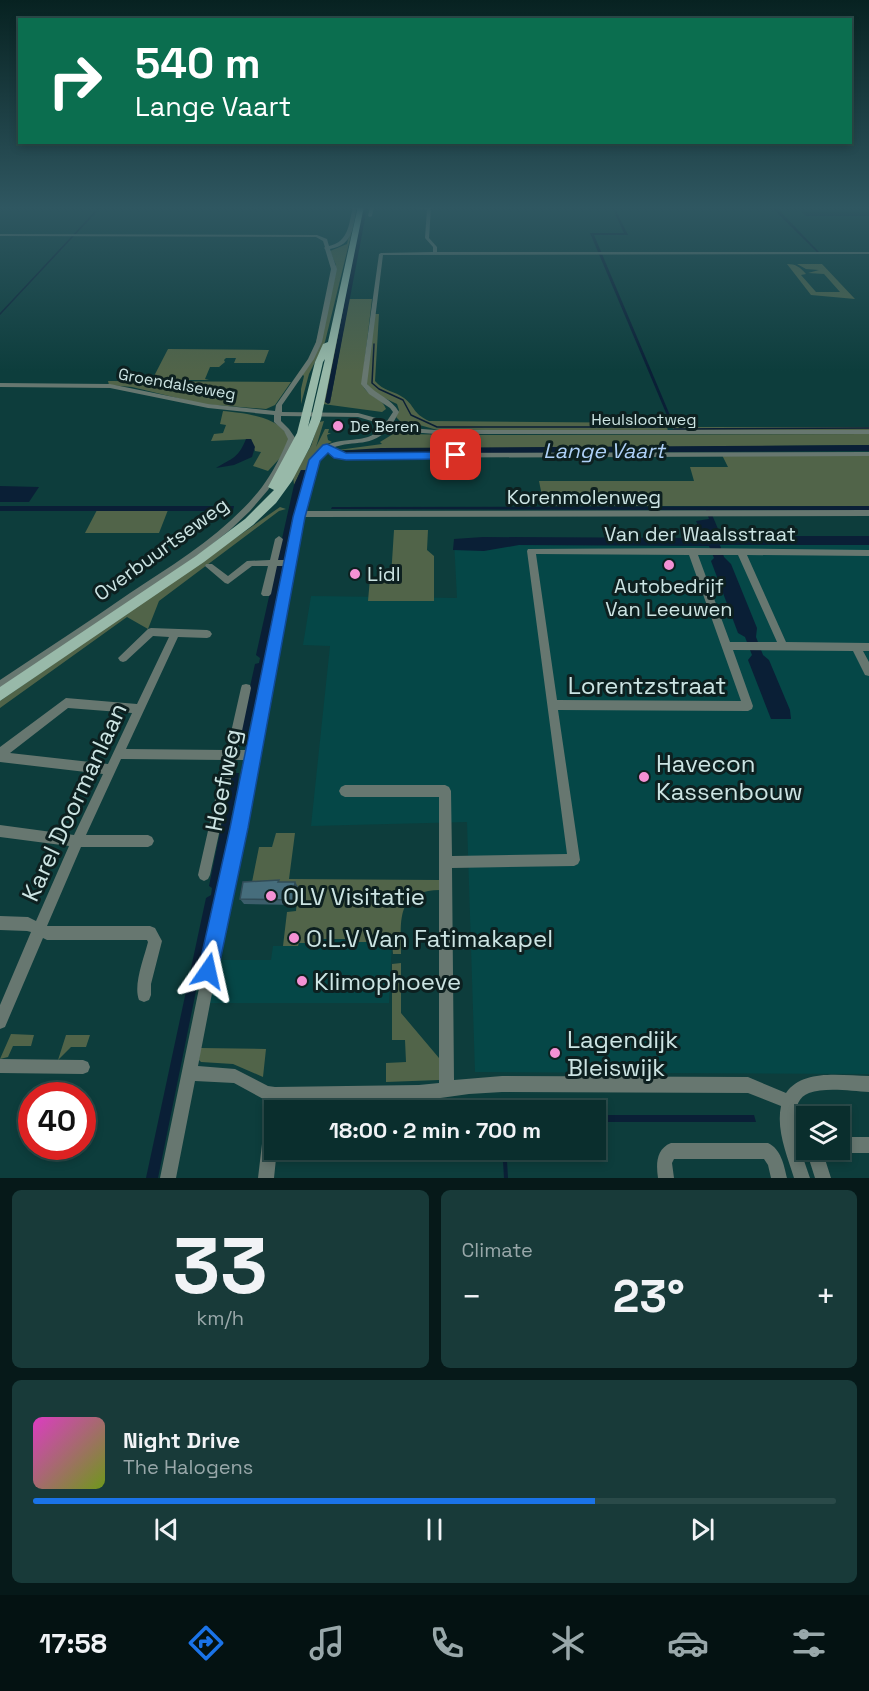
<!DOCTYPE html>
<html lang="en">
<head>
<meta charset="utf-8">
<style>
	:root { --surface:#0a2e2d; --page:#183a39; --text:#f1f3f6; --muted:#99a8aa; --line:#2a4a49; --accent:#1a73e8 }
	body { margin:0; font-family:"Space Grotesk",sans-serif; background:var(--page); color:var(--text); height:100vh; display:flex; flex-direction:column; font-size:22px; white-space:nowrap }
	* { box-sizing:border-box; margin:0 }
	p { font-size:20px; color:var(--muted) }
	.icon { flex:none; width:33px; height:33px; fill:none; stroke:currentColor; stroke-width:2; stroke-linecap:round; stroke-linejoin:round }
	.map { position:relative; height:1178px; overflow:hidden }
	.panel { display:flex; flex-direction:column; gap:12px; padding:12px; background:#061919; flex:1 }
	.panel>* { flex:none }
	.guide { position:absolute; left:18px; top:18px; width:834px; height:126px; border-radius:0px; box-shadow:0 3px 9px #0003,0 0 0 2px var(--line); background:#0b6e4f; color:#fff; overflow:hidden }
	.buttons { position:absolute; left:796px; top:1106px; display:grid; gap:12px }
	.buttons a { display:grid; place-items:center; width:54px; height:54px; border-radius:0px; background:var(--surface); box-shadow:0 3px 9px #0003,0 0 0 2px var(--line); font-size:30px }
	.speed { position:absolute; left:18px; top:1082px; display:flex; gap:12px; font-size:30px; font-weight:700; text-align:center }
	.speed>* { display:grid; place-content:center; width:78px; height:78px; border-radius:50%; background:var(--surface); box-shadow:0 3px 9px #0003,0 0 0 2px var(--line); line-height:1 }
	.speed .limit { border:9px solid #d22; background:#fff; color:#111 }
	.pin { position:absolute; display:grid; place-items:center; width:51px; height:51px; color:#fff; margin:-26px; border-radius:12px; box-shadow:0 3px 9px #0006 }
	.me { position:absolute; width:66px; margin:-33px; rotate:11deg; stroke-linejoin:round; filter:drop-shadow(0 0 4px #0008) }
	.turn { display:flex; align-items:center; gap:21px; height:126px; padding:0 18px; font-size:27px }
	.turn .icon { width:78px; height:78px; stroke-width:2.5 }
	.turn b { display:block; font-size:42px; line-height:51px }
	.big { font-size:45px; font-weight:700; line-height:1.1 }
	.panel .card { flex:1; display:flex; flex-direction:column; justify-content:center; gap:9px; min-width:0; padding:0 21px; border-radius:9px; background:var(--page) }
	.panel .dial { align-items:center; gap:0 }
	.dial b { font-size:78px; line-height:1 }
	.song { display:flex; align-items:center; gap:18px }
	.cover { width:72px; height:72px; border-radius:9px; background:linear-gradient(135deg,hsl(310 70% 55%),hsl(80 70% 35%)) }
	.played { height:6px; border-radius:3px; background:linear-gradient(90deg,var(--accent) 70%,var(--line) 70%) }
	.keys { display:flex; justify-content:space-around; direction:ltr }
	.heat { display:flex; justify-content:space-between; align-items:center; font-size:33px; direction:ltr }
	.panel .tiles { flex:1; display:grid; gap:12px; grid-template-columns:1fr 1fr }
	.card:last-child { grid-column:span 2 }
	.trip { position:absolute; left:264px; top:1100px; width:342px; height:60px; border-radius:0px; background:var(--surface); box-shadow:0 3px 9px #0003,0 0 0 2px var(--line); font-weight:700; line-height:60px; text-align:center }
	.tabs { display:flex; height:96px; justify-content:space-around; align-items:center; background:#041212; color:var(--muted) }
	.tabs .icon { width:42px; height:42px }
	.tabs .current { color:var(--accent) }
	.tabs b { font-size:27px; color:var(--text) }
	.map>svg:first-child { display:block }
	.built { fill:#054747 }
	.green { fill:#516449 }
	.water { fill:#0a1f36 }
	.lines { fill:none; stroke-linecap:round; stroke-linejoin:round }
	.stream-far1 { stroke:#0a1f36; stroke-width:1.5 }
	.stream { stroke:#0a1f36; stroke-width:4 }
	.minor { fill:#677770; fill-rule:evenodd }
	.major { fill:#98b9a9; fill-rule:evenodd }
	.wall { fill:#3c5e6b }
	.shaded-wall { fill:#314c57 }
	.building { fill:#466d7c; stroke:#314c57; stroke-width:1.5 }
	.route { fill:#1a73e8; stroke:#114b97; stroke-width:1.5 }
	.poi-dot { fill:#f491d4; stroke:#0d2020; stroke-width:2 }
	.labels { text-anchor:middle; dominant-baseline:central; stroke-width:6; stroke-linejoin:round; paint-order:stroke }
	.far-street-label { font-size:16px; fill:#cce4e3; stroke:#0d2020 }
	.far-poi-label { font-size:16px; fill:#cce4e3; stroke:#0d2020; text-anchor:start }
	.street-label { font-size:20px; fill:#cce4e3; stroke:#0d2020 }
	.poi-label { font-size:20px; fill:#cce4e3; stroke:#0d2020; text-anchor:start }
	.water-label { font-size:21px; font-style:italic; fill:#aed0f7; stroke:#0d2020 }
	.near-street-label { font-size:24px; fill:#cce4e3; stroke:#0d2020 }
	.near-poi-label { font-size:24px; fill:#cce4e3; stroke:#0d2020; text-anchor:start }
</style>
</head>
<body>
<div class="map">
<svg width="869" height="1178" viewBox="0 0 869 1178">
	<rect width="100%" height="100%" fill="#0d3d3c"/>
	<!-- built -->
	<g class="built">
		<path d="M869,539V1074L475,1072L467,822L311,826L330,646L303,645L311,596L457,598L454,540Z"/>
		<path d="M322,939L392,942L389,1003H210L219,960H271L273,946H298L299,943H321Z"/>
	</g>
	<!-- green -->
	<g class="green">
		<path d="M351,227H353L325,342L309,374L301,404V389L304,376L302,374L310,364L335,274L336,265L330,251L347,244Z"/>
		<path d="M787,264C796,264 800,267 806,274L801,275L816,292H840L824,274L808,273L819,270L806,269L797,264H822L855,299L811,295Z"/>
		<path d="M349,269L330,403L349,299H372L362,384C367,397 382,397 386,409L382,412L323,404Z"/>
		<path d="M374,314H379L375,381C383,391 395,391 404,398C415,406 412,413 429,421L666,423L668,431H441L405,421L401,422L396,417L399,410L397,404L374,393L366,383Z"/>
		<path d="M168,349L269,350L264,363H234L236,358H226L224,360L225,362L219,367H210L205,379L209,380H152Z"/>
		<path d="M108,381L291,382L275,405L266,409L202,404L132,387L109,385Z"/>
		<path d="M223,411C243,413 281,416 289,439L280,458L268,471L253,466L261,452L255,451L251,439L211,441L214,434L223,433L226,425L220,424Z"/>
		<path d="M324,421L316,447L325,429H329L328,433H331L327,435L328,440L332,442C308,450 311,475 299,492L301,470L294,485L293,476L311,446L319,422Z"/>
		<path d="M672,427H869V431H675Z"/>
		<path d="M394,429L405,434L462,435L869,434V445L338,450L382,444L380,442L393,434L387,432Z"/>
		<path d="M722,455H869V506H544L539,481H694L690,467H728Z"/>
		<path d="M280,507L286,509L279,511L159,601L148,629L127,617L0,708V701Z"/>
		<path d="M97,510H168L159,533H85Z"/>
		<path d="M394,530H428L427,550L434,556V601H368L370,578L391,577Z"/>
		<path d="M276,833H295L289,879L440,880V890C395,891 401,921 401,954H393L392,942H349V939H323L322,943H299L298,946H283L287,912L296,911L298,888L251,887L259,847H272Z"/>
		<path d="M401,963V1013L439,1058V1080L386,1082V1063L406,1062L405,1040H392V964Z"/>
		<path d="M11,1034L34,1035L31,1046H13L8,1057L0,1059Z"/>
		<path d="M66,1035H90L86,1047H71L58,1060Z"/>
		<path d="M200,1048L266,1049L263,1077L233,1064L201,1062L199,1060Z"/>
	</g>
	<!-- water -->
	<g class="water">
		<path d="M777,206H865L777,208L819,252H817L773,209H615L628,235H594L672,420H669L590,233H624L613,209L433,208Z"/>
		<path d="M363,208H367L330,403L328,404L325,402Z"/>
		<path d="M800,210H869V216H806Z"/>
		<path d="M246,439H251L255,447L252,457L234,465L216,468C232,458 238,459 246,439Z"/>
		<path d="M869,445V451H840L344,454L337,451L381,448Z"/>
		<path d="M301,470H306L255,703L247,737H242L240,732L255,664L259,663L260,658L256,655L294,485Z"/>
		<path d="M0,486L39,487L29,502H0Z"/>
		<path d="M0,506H234L233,511H0Z"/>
		<path d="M869,506V510H710L721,536H869V545H720L724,557L731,564L757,628L756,637L763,655L769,660L790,710L791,719H771L748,660L752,655L745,637L738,633L711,561L714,558L709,546L519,545L484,551L453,550L454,539L483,537L699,538L703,536L696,521L709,519L706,510L331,509L332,507Z"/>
		<path d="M234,773H239L237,789L158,1178H146L206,898L211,895L212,888L209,886L231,778Z"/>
		<path d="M596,1115H754L756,1122H596Z"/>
	</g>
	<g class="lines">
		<!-- stream-far1 -->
		<g class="stream-far1">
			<path d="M0,314L101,206"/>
			<path d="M374,344L372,383L379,389L403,400L411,415L437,427H665"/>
			<path d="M674,429L869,428"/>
		</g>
		<!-- stream -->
		<path class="stream" d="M497,1149L498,1157L505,1161L506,1178"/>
		<!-- minor -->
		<g class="minor">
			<path d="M353,206H357C353,226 354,245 330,249L337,269L322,342L314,359L282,405V412L358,413L387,421L393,412L390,408L369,394L361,384L379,254L381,253L433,252V247L425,238L427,209L393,206H420L431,208L429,238L437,247V252H869V254L383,255L367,384C377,395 392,399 399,412L393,423L410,428L435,430H869V434H435L410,432L391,427C370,449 356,439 332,448L340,453L869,452V456L346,458L335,457L326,451C310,464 308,492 305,511L869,510V516L304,517L198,1066L235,1069L268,1086L275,1087L419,1085L439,1083V797H345L341,795L339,791L341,787L345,785H445L449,787L451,791L452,856L567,854L527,551L528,549L692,548L869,550V556L747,555L786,642L869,643V651H863L869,662V676L865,675L853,651L733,650L753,706L752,709L748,711L558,710L580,860L578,864L574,866L452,868L454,1080L502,1076L748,1077L786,1093C803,1068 843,1076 869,1076V1092C852,1091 825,1087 809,1093C781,1103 804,1159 810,1178H794C787,1155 776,1130 781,1106L748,1093L502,1092L469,1094L419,1101L282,1102L281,1110H274V1149H277L274,1178H258L267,1101L234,1083L195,1081L176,1178H160L246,760H235L210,875L208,879L204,881L200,879L198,875L224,760L121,759L86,835H148L152,837L154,841L152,845L148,847H81L47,926H150L155,928L162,941L151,984V995L149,1000L144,1002L139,1000C133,985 144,958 148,942L147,940H47L43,938L5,1027L0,1029V1005L31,932L27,931L0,930V916L28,917L36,921L69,846L0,837V825L74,835L103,774L0,762V747L66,698L137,704L169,637L153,636L126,661L123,662L120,661L118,658L148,629L151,628L207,630L210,631L212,634L210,637L207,638L178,637L126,749L227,750L241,688L242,685L246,684L250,685L251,688L238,750H248L285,566H277L271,594L269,596H263L261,594L268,566H252L228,584L225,583L205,566L206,564H212L228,576L247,561L270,560L275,539L279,536L283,539L278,560H287L305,476C312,450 324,442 350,440C358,439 366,439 374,434C378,432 381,428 385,425L358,417L281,416V421L289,429L296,439L284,465L268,490L250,511L230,530L186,565L0,690V680C43,651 87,623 130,593C177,562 227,532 262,487C273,472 281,456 288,439L284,431L274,422V415L208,408L110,388L0,387V383L110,384L208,404L275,411L276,405L308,359L316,342L331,269L325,249L324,248L325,247L323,241L316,237L0,236V234L317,235L327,239L329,246C349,242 349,223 353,206ZM536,554L689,555L741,701L557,700ZM698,555H738L777,642H730ZM68,708L132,713L108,764L10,753Z"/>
			<path d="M370,206H374L372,216L370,217L368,216Z"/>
			<path d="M0,1059L83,1060L88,1062L90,1067L88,1072L83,1074L0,1073Z"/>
			<path d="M840,1137H869V1153H840L834,1151V1149H840Z"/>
			<path d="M671,1143H768C781,1149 784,1165 787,1178H771L768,1165L764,1159H674L672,1163L674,1178H658C656,1164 656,1149 671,1143Z"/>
			<path d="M811,1149H827L824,1156L831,1178H815L808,1156Z"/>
		</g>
		<!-- major -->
		<path class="major" d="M358,206H364L321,419L310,447L292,481L276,503L253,525L204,562L0,701V687L196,556L245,519L274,490L268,487L297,433L315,362L323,344L328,342ZM325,359L311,419L308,427L323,362Z"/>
	</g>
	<!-- wall -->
	<path class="wall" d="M280,882H295L298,887L296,905L244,904L240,899Z"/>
	<!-- shaded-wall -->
	<path class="shaded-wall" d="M295,882L298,887L296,905L293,900Z"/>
	<!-- building -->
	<path class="building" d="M279,880L278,882H295L293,900L240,899L243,882Z"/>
	<!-- sky -->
	<linearGradient id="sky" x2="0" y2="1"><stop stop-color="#072221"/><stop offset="0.56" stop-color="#2f5761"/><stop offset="1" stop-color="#2f5761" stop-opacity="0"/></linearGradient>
	<rect width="869" height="371" fill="url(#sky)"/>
	<!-- route -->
	<path class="route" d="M327,444L346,453L456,452L461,455L456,459L346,460L334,458L328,453L320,461L305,517L248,828L218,971L215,978L208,981L201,978L198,971L230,828L293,517L309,460L323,445Z"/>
	<!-- markers -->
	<g class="poi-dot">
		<circle cx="338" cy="426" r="6"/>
		<circle cx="669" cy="565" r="6"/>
		<circle cx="355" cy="574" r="6"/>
		<circle cx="644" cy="777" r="6"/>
		<circle cx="271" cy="896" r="6"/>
		<circle cx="294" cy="938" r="6"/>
		<circle cx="302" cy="981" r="6"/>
		<circle cx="555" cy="1053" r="6"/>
	</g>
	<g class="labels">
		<!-- far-street labels -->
		<g class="far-street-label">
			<text transform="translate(177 384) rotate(10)">Groendalseweg</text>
			<text x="644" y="419">Heulslootweg</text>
		</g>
		<!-- far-poi labels -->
		<g class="far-poi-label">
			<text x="350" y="426">De Beren</text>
		</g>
		<!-- street labels -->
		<g class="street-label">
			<text x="584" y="497">Korenmolenweg</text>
			<text x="700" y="534">Van der Waalsstraat</text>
			<text transform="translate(161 549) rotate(-36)">Overbuurtseweg</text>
		</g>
		<!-- poi labels -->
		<g class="poi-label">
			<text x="367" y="574">Lidl</text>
			<text x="669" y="586" text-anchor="middle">Autobedrijf<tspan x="669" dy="23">Van Leeuwen</tspan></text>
		</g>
		<!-- water labels -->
		<g class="water-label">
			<text x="604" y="450">Lange Vaart</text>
		</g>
		<!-- near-street labels -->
		<g class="near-street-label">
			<text x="647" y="685">Lorentzstraat</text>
			<text transform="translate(223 780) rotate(-79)">Hoefweg</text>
			<text transform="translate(74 802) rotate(-65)">Karel Doormanlaan</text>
		</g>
		<!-- near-poi labels -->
		<g class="near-poi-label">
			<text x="656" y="763">Havecon<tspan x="656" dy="28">Kassenbouw</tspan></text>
			<text x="283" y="896">OLV Visitatie</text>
			<text x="306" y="938">O.L.V Van Fatimakapel</text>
			<text x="314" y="981">Klimophoeve</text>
			<text x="567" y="1039">Lagendijk<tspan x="567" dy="28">Bleiswijk</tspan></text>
		</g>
	</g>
</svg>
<div class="buttons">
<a><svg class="icon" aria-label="layers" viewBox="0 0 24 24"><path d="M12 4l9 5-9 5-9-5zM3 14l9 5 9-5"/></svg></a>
</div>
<div class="speed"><div class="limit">40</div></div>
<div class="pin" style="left:456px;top:455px;background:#d93025"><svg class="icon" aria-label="arrive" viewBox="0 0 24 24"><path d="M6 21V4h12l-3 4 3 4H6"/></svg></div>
<svg class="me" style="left:208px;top:971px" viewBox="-20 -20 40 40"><path d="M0-17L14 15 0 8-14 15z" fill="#1a73e8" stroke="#fff" stroke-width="4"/></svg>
<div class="trip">18:00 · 2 min · 700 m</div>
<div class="guide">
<div class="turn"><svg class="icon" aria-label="right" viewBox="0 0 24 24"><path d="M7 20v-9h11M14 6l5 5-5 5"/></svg><div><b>540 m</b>Lange Vaart</div></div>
</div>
</div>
<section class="panel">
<div class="tiles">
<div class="card dial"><b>33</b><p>km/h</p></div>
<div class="card"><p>Climate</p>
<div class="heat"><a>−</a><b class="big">23°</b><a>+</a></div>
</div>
<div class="card">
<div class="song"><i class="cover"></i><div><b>Night Drive</b><p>The Halogens</p></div></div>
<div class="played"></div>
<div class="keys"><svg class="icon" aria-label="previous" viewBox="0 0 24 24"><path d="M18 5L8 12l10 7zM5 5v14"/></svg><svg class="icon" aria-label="pause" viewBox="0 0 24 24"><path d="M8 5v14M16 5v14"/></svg><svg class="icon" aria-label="next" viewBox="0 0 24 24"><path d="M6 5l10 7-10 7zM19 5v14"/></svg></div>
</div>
</div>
</section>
<nav class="tabs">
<b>17:58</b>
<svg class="icon current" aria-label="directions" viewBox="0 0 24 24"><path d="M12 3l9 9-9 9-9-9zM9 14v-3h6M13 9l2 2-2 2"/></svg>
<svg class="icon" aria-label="music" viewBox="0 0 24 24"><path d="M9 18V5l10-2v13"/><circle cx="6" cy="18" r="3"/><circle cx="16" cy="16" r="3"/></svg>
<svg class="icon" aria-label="phone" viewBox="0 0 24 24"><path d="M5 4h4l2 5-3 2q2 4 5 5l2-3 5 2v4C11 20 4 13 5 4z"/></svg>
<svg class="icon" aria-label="climate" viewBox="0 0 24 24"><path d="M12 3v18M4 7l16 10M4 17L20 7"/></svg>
<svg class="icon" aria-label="car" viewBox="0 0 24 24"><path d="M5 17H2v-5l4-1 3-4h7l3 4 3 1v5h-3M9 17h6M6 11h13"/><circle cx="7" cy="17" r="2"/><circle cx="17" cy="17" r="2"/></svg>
<svg class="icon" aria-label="filters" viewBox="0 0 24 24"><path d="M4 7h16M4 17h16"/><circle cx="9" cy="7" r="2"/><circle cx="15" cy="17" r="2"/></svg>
</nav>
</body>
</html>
